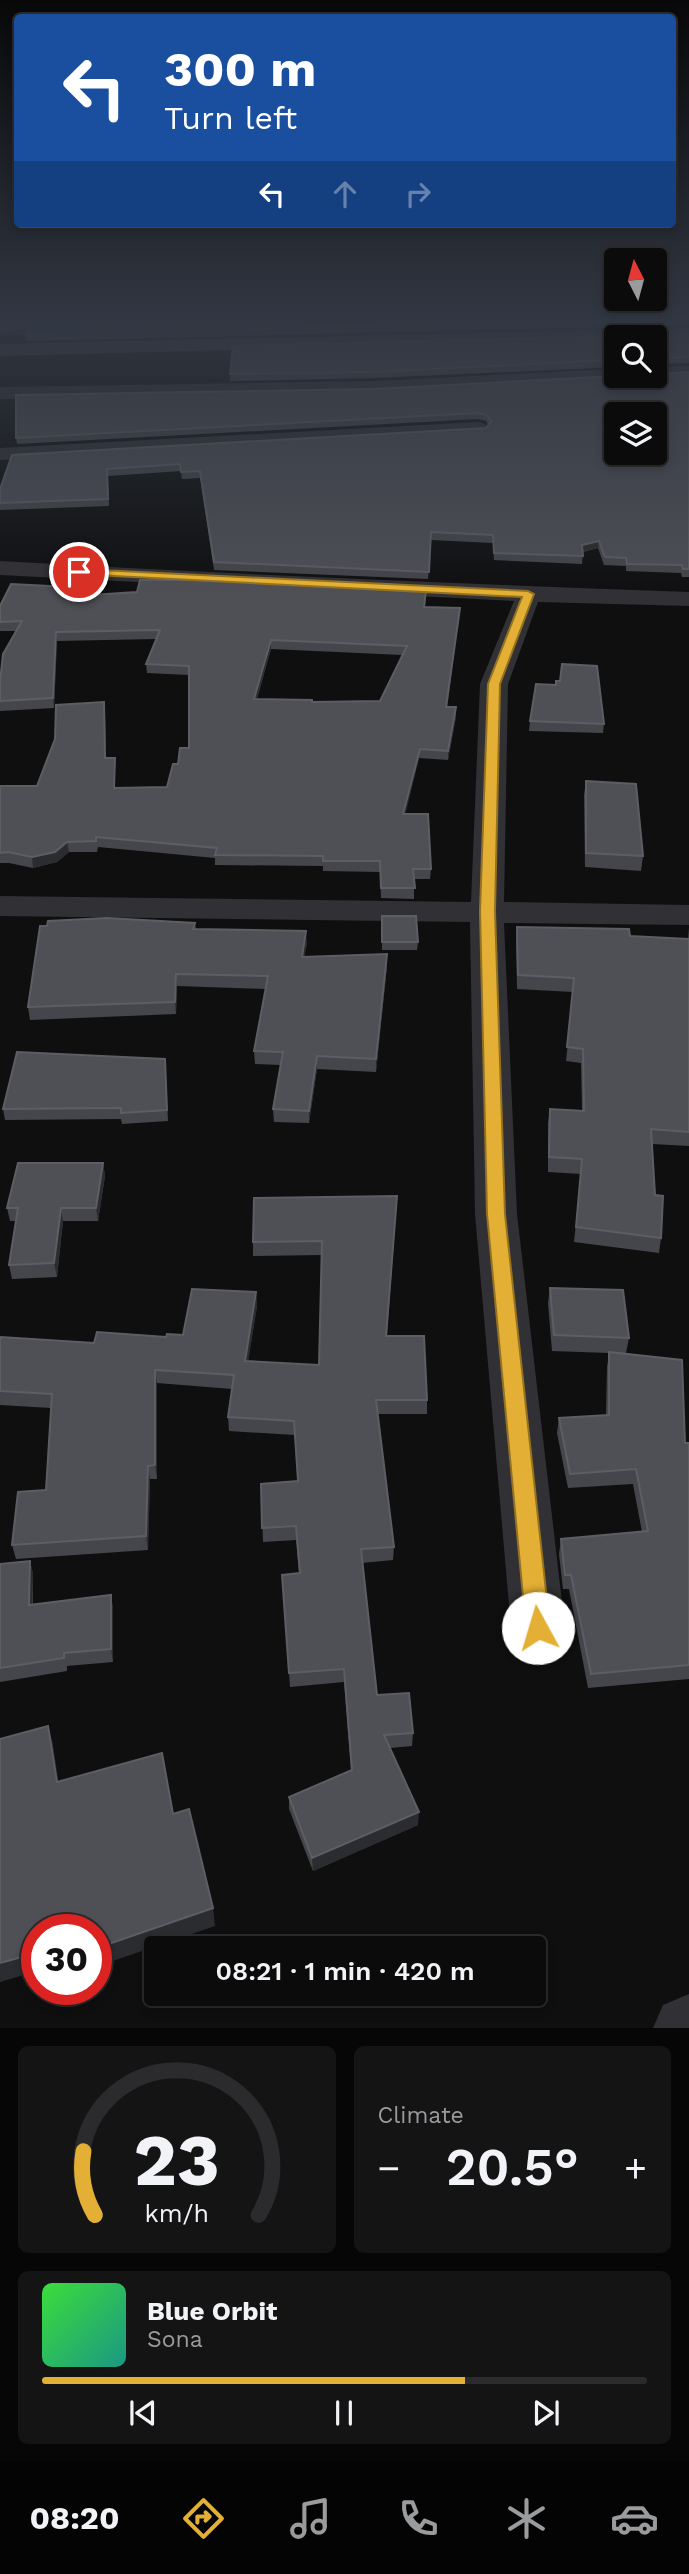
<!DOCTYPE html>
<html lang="en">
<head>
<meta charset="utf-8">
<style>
	:root { --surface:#0b0b0c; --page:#141415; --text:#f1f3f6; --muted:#9a9b9d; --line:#2b2b2d; --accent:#e3b035 }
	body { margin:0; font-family:"Work Sans",sans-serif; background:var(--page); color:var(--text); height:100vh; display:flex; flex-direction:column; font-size:26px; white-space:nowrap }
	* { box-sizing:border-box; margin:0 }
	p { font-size:23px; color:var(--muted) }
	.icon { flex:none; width:38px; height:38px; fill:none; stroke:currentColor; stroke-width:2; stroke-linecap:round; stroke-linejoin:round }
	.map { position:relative; height:2028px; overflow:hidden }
	.sheet { display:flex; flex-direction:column; gap:18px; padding:18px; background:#060607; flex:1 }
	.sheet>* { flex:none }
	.top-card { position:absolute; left:14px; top:14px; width:662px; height:214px; border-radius:7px; box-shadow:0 4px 10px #0003,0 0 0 2px var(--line); background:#1a4fa0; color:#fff; overflow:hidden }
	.needle { width:46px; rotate:354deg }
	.fabs { position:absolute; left:604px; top:248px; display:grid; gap:14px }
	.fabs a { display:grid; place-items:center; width:63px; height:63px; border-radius:7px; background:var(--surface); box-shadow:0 4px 10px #0003,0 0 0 2px var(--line); font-size:35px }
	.speed { position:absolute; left:21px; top:1914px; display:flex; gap:14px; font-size:35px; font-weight:700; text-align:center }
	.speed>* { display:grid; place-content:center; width:91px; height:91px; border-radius:50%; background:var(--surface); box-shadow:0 4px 10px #0003,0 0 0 2px var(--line); line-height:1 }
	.speed .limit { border:10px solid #d22; background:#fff; color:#111 }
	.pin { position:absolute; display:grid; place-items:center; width:60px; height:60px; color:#fff; margin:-30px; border:4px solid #fff; border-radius:50%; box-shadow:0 2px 7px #0007 }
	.me { position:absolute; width:77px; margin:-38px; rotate:354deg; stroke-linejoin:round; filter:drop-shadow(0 0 5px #0008) }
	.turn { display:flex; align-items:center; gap:24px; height:147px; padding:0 35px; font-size:32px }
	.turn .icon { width:91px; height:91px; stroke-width:2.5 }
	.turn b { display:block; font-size:49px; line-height:60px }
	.lanes { display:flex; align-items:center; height:66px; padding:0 35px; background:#0003; justify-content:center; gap:35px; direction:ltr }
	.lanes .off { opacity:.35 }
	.big { font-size:52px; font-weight:600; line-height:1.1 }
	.sheet .widget { flex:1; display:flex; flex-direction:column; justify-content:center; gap:10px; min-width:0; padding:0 24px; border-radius:10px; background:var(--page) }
	.sheet .dial { align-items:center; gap:0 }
	.dial svg { height:182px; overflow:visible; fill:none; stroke:var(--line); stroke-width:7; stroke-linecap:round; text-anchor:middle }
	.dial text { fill:var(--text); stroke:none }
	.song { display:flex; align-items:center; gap:21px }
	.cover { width:84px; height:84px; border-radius:10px; background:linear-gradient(135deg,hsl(120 70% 55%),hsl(170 70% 35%)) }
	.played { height:7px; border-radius:4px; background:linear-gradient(90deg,var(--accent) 70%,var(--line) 70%) }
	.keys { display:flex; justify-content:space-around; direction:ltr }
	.heat { display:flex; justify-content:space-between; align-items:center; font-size:38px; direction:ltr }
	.sheet .tiles { flex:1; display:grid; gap:18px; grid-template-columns:1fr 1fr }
	.widget:last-child { grid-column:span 2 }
	.trip { position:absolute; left:144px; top:1936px; width:402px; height:70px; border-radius:7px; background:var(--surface); box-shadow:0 4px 10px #0003,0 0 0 2px var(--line); font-weight:600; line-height:70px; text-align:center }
	.menu { display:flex; height:112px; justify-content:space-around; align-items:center; background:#040405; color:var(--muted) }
	.menu .icon { width:49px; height:49px }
	.menu .active { color:var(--accent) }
	.menu b { font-size:32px; color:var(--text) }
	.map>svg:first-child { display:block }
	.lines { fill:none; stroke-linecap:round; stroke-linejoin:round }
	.minor { fill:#313135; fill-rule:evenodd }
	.secondary { fill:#3f4045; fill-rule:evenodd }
	.wall { fill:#45464b; fill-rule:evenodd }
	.shaded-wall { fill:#2b2c2f }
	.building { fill:#4f5056; stroke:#5c5e64; stroke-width:2; fill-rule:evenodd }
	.route { fill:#e3b035; stroke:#947222; stroke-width:2 }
</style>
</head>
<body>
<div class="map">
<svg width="689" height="2028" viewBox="0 0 689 2028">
	<rect width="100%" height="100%" fill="#0f0f10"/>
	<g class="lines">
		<!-- minor -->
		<g class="minor">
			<path d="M680,314H689V321L683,320Z"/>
			<path d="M689,366V376L654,379L647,376H654V367Z"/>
			<path d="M616,369V376H624L623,379L374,393L0,399V387L374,381Z"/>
			<path d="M478,422L485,424L488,428L485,432L0,460V448Z"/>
			<path d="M0,561C230,574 459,584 689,592V606L538,602L508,684L504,902L689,905V925L504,923L517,1214L565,1628L557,1646L538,1653L519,1646L511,1628L475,1214L470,922L0,916V896L471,902L480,684L514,601L0,575Z"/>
			<path d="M689,1994V2028H653L663,2005Z"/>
		</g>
		<!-- secondary -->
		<path class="secondary" d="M689,328V338H616V340L0,356V344Z"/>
	</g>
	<!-- wall -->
	<g class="wall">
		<path d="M0,314L681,315L689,317V325L27,341L26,335Z"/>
		<path d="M689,334V363L654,364V338H616V367L374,378L230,381L233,346Z"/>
		<path d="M689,372V577H682L681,573L626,571V566L604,565L598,548L583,552L582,564L494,560L493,543L431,540L428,579L214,570L200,478L182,479L181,471L108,476L109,506L0,510V489L12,455L486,428L488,425L486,421L478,419L17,444L16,438L374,389L654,376Z"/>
		<path d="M426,590L425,607L460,608L447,707L456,717L448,760L419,758L405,814L431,869L430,879H414V899L381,898L380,872L323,871V866L215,865V858L98,847L97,852H69L57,862L33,868L9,863H0V786H37L105,711L106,758H115V788L167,787L178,764L189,748V675L147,673L146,664L156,639L57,641L54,708L0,711V682L17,631H0V606L91,595ZM271,649L402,655L380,701L312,702L257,699Z"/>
		<path d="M530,721L604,724L603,733L529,731Z"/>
		<path d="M586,781L643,856L641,871L585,867L584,795Z"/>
		<path d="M382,916L418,942L417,950H382Z"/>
		<path d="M195,923L196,929L307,943L304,957L387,966L376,1072L317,1069L309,1123L274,1122L273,1109L280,1065L255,1064L254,1051L266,989L177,986L176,1014L30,1020L28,1007Z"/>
		<path d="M517,927L630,936L688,939L689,927V1146L652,1144L655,1195L661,1238L659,1253L574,1242L581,1174L548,1172V1123L550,1109L582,1111L581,1063L566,1061L573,992L517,989L516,940Z"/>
		<path d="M165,1059L168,1121L122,1124L121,1119L5,1120L3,1109Z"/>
		<path d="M103,1163L105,1176L98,1221H63L57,1277L12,1279L9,1265L16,1221H10L7,1208Z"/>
		<path d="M396,1210L387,1336L427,1400V1414H378L394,1547L393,1560L362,1563L377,1695L413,1733L412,1746L390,1748L418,1825L313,1871L289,1809V1797L351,1771L344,1682L290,1687L282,1575L299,1573L296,1540L263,1542L261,1484L298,1481L295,1435L229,1431L228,1417L232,1389L157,1383V1479H150L148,1550L16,1559L12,1545L46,1490L51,1408L0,1405V1342L94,1343L183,1335L256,1292L257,1306L248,1361L319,1365L322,1255L253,1256V1242Z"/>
		<path d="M550,1288L629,1338L626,1353H617L685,1443H689V1679L588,1688L569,1589H563L559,1554L561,1539L642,1532L633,1484L568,1488L557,1433L559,1418L606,1415L607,1367L609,1353L552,1351L548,1303Z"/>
		<path d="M30,1561L33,1574V1605L111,1595L113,1609V1662L67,1666V1671L0,1682V1564Z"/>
	</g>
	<!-- shaded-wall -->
	<g class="shaded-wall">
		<path d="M29,328L30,334L0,336V330Z"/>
		<path d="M599,541L598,548L581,552L582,545Z"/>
		<path d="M460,608L459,617L446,716V707Z"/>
		<path d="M56,632L57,641L54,708L53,698Z"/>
		<path d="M271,640V649L254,708V699Z"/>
		<path d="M104,702L105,711L106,768L105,758Z"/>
		<path d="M456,707V717L448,760V751Z"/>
		<path d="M420,749L419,758L403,824V814Z"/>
		<path d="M67,842L69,852L57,862L33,868L32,857Z"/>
		<path d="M306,931L307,943L302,969V957Z"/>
		<path d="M387,954V966L376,1072V1059Z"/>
		<path d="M176,974L177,986L176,1014L175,1002Z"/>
		<path d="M317,1056V1069L309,1123V1111Z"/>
		<path d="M103,1163L105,1176L98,1221L96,1208Z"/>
		<path d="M397,1196L386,1350V1336Z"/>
		<path d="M61,1208L63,1221L57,1277L54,1263Z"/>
		<path d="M256,1292L257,1306L246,1375L245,1361Z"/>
		<path d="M155,1370L157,1383V1479L155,1465Z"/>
		<path d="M148,1466L150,1479L148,1550L146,1536Z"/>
		<path d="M30,1561L33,1574L32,1618L29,1605Z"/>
		<path d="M111,1595L113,1609V1662L111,1649Z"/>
		<path d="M48,1726L53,1744L61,1800L57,1782Z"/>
		<path d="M419,1812L418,1825L313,1871L312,1858Z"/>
		<path d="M213,1908L215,1926L104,1964L102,1953L96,1955V1936Z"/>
		<path d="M37,1953V1971L0,1982V1963Z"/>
	</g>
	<!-- building -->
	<g class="building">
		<path d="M0,314H681L689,317V319L26,335L29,328L0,330Z"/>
		<path d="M689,334V357L654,359V338H616V360L374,372L230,374L233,346Z"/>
		<path d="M689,372V569H683L682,565L627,564L626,558L605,557L599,541L582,545L583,556L494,553L493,535L431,532L429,572L214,562L200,471L181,472L180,464L107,469L108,499L0,503V489L12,455L486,428L491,421L486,415L478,413L16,438V395L374,389L616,376H654V375ZM616,415H654V453H616Z"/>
		<path d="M140,580H217L426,590L424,607L460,608L446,707H456L448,751L420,749L403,814H428L431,869H413L415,888H381L380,861H323V856L215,855L217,848L96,837V841L67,842L55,852L32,857L8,852L0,853V786H37L55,739L56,705L104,702L105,758H115L114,788L167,787L173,764H178L180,748H189V666L146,664L160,630L56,632L53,698L0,701V682L3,654L22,621L0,622V606L11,584L89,588L91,595L137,592ZM271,640L407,646L380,701L312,702V700L254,699Z"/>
		<path d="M562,664L597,666L604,724L530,721L536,684L556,685V681H560Z"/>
		<path d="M586,781L636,784L643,856L586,853Z"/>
		<path d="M382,916H416L418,942H382Z"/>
		<path d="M107,918L195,923L193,929L306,931L302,957L387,954L376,1059L317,1056L309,1111L273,1109L283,1052L254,1051L268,976L176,974L175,1002L28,1007L40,926H47L48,921Z"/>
		<path d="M517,927L629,929L630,936L689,939V1132L651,1129L655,1195L663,1196L661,1238L576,1227L582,1159L549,1157L550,1109L584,1111L583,1049L567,1047L574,978L518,975Z"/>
		<path d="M17,1052L165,1059L167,1110L121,1113V1108L3,1109Z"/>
		<path d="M18,1163H103L96,1208H61L54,1263L9,1265L18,1208H7Z"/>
		<path d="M397,1196L386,1336H424L427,1400H376L394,1547L361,1549L377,1695L409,1693L413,1733L384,1735L419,1812L312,1858L289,1797L352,1770L344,1669L289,1673L282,1575L300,1573L296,1526L262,1528L261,1484L298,1481L294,1421L228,1417L234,1375L155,1370V1465L148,1466L146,1536L12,1545L18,1492L46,1490L52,1394L0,1391V1342L1,1337L94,1343L97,1332L166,1337L167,1334L183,1335L192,1289L256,1292L245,1361L319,1365L322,1241L253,1242L254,1198Z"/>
		<path d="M550,1288L623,1290L629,1338L554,1335Z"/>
		<path d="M609,1352L682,1360L685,1443H689V1665L591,1674L571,1575H565L561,1539L648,1531L636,1469L570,1474L559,1418L609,1415Z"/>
		<path d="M30,1561L29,1605L111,1595V1649L64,1653V1658L0,1668V1564Z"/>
		<path d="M48,1726L57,1782L162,1753L173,1814L189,1809L213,1908L100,1947L98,1936H96V1930H37V1953L0,1963V1739Z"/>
	</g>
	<!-- sky -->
	<linearGradient id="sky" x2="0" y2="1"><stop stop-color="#080809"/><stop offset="0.53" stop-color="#313742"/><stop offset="1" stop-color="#313742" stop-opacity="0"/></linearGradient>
	<rect width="689" height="598" fill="url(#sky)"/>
	<!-- route -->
	<path class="route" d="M79,569L528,591L534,594L500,684L495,911L505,1214L550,1628L546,1636L538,1639L530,1636L526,1628L487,1214L480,911L488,684L522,597L75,574L74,572Z"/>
</svg>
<div class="fabs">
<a><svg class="needle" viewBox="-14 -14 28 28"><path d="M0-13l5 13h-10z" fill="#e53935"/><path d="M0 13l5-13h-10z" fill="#9a9b9d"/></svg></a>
<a><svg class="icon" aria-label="search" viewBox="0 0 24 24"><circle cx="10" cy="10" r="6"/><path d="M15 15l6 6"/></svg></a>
<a><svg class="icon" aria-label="layers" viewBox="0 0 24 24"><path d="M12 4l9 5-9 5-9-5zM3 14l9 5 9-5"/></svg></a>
</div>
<div class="speed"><div class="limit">30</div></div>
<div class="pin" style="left:79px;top:572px;background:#d93025"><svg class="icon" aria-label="arrive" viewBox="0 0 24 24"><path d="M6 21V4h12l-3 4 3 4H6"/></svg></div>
<svg class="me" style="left:538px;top:1628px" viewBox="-20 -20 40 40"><circle r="19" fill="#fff"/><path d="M0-13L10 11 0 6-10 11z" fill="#e3b035"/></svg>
<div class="trip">08:21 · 1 min · 420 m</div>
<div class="top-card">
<div class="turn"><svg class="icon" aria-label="left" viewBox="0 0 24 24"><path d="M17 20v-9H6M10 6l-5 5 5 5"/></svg><div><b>300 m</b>Turn left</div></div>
<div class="lanes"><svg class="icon" aria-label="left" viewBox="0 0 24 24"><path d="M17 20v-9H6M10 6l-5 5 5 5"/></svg><svg class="icon off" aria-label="ahead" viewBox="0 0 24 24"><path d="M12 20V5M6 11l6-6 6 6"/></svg><svg class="icon off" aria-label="right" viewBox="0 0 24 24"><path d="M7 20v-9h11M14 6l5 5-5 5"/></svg></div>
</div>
</div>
<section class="sheet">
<div class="tiles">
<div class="widget dial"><svg viewBox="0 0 100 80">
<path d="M14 69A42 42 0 1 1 86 69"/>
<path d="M14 69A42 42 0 0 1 9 41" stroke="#e3b035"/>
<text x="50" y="56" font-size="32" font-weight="700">23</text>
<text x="50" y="72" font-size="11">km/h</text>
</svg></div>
<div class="widget"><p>Climate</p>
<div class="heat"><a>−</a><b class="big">20.5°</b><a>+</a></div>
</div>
<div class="widget">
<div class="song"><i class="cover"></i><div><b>Blue Orbit</b><p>Sona</p></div></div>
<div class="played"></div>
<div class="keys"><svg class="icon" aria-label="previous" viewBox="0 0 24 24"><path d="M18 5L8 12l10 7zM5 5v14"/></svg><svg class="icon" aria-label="pause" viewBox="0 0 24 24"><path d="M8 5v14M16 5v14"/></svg><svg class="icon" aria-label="next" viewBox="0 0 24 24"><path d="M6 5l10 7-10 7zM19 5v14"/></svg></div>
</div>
</div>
</section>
<nav class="menu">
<b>08:20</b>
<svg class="icon active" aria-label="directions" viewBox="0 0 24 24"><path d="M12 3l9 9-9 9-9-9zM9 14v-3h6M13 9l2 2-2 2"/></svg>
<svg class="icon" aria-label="music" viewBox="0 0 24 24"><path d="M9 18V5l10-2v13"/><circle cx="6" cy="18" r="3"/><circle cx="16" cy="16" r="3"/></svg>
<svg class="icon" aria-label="phone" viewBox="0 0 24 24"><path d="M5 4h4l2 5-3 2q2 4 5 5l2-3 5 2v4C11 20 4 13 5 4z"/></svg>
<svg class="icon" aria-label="climate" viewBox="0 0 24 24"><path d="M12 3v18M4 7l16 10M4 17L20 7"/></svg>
<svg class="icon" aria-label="car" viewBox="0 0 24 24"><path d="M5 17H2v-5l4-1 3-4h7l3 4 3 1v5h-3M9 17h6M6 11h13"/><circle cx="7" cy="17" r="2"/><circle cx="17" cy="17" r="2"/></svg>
</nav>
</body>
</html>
